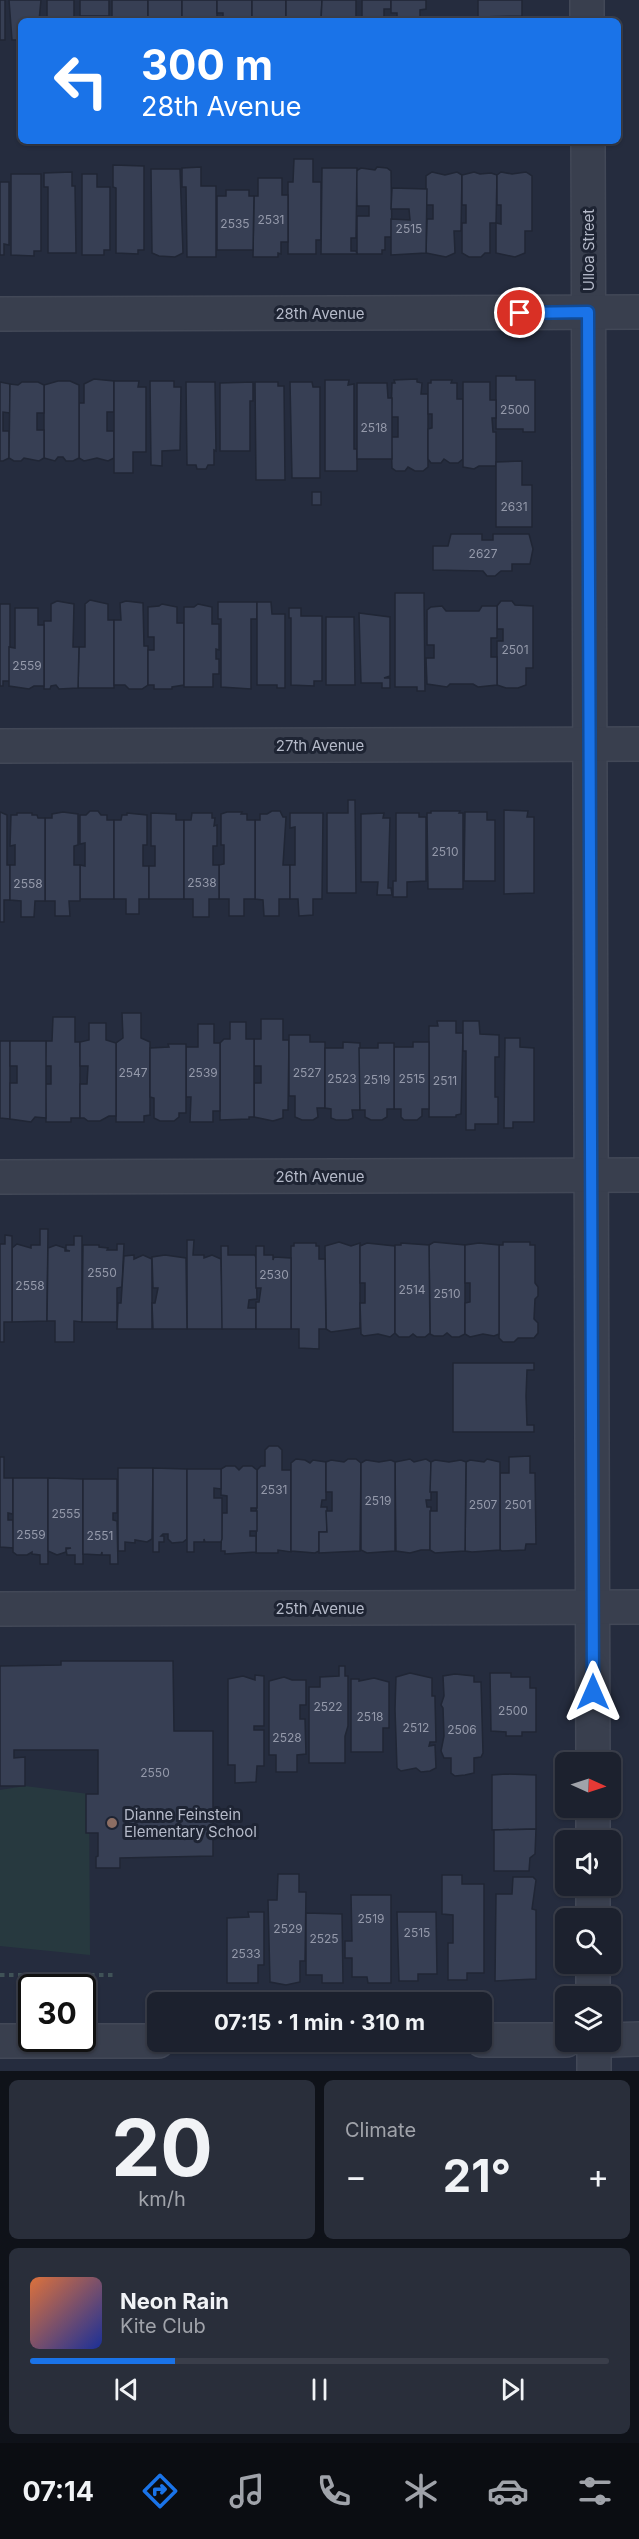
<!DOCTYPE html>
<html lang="en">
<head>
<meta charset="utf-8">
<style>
	:root { --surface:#1c212e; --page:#292e3a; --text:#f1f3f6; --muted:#a0a3aa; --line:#3a3e4a; --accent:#1a73e8 }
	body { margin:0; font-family:Inter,sans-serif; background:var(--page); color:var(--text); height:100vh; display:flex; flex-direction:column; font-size:22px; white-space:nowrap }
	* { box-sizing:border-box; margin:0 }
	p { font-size:20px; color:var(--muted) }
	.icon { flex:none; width:33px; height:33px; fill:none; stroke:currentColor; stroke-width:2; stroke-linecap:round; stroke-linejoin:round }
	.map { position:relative; height:2071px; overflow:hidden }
	.details { display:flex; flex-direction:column; gap:9px; padding:9px; background:#0f1219; flex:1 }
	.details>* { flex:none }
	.banner { position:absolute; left:18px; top:18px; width:603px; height:126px; border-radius:9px; box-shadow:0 2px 4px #0004,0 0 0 2px var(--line); background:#1a73e8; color:#fff; overflow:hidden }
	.needle { width:39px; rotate:93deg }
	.tools { position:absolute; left:555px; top:1752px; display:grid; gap:12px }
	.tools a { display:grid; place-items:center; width:66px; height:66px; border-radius:9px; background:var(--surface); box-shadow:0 2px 4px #0004,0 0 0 2px var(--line); font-size:30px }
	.speed { position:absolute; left:18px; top:1974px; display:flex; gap:12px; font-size:30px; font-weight:700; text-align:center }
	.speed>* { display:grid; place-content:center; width:78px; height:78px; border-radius:50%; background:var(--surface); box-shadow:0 2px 4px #0004,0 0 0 2px var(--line); line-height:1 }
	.speed .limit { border:3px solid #111; border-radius:9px; background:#fff; color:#111 }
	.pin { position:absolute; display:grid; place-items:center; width:51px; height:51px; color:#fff; margin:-26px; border:3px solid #fff; border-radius:50%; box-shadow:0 2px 6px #0007 }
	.me { position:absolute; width:66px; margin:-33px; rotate:0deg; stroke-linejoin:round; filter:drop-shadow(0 0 4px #0008) }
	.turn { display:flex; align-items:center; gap:21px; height:126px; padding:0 24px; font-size:27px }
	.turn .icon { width:78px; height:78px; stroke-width:2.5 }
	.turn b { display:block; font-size:42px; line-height:51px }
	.big { font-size:45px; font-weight:700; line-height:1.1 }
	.details .tile { flex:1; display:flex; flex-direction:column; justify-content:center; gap:9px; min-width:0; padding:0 21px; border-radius:9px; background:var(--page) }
	.details .dial { align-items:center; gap:0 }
	.dial b { font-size:78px; line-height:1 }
	.song { display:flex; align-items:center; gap:18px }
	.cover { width:72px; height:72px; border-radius:9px; background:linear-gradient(135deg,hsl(20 70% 55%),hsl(230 70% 35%)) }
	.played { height:6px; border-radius:3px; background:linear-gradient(90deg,var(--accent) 25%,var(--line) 25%) }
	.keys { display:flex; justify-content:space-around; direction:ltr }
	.heat { display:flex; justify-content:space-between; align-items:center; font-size:33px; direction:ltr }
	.details .tiles { flex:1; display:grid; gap:9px; grid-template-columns:1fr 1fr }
	.tile:last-child { grid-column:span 2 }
	.trip { position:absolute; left:147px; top:1992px; width:345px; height:60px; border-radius:9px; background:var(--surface); box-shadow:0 2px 4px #0004,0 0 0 2px var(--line); font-weight:700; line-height:60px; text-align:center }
	.tabs { display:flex; height:96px; justify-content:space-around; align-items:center; background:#0b0d12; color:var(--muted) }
	.tabs .icon { width:42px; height:42px }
	.tabs .active { color:var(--accent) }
	.tabs b { font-size:27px; color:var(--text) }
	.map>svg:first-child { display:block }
	.green { fill:#27393f }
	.building { fill:#373f54; stroke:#202635; stroke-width:1.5 }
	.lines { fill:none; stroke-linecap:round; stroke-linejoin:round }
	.minor-casing { stroke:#424857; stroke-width:36 }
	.path { stroke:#405257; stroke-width:4; stroke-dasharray:4.5 4.5; stroke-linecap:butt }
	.minor { stroke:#393f4e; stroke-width:33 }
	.route-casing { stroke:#114b97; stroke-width:15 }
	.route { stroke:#1a73e8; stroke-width:10 }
	.education-dot { fill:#8d6e63; stroke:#1e2433; stroke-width:2 }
	.labels { text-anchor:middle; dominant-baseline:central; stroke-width:6; stroke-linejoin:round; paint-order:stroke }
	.number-label { font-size:12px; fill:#9499aa }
	.street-label { font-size:15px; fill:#b5bac9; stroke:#1e2433 }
	.poi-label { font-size:15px; fill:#b5bac9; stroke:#1e2433; text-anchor:start }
</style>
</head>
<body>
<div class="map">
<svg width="639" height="2071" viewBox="0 0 639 2071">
	<rect width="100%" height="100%" fill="#252c3e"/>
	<!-- green -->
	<path class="green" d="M25,1786L89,1794L90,1955L0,1946V1790Z"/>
	<!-- building -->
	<g class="building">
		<rect x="0" y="0" width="5" height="40"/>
		<path d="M9,0H41L39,21H21V40H12Z"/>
		<rect x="47" y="0" width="27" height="21"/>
		<rect x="80" y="0" width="29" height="16"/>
		<rect x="112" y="0" width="36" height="21"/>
		<rect x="148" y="0" width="34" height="21"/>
		<rect x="182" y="0" width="35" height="21"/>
		<path d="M217,0H252V21H223V13H217Z"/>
		<rect x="252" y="0" width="34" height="18"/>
		<path d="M286,0H322L321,21H286Z"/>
		<path d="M322,0H356V21H321Z"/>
		<path d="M362,0H391V9H384V21H362Z"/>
		<path d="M391,0H426V9L420,10V21H397V13H391Z"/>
		<path d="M478,0H522V16L478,17Z"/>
		<path d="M528,18L529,21H464V20Z"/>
		<path d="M294,159H313V182H321V240H316V254H288V182H293Z"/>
		<path d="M113,165L144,166V250H138V254L116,253V188L113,187Z"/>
		<path d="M201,167V186H216V257H187L186,187H182V168Z"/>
		<path d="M377,167L387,168L391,171L392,237H385V250H382V254H357V216H369V206H357L356,171L361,168L375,170Z"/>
		<path d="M322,168H357L356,238H351V251H356L357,254H321Z"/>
		<path d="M151,169H180L183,253L175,257L159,256L152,253Z"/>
		<path d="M72,172V186H75L76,253H48V187H44V173Z"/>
		<path d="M432,172L445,175L457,172L462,175L461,231H454L455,253L446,257L426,253L427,219H433V205H426V176Z"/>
		<path d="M474,172L480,174L491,173L497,175L496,223H490V253H485L481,257H469L462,253V223H466V205H462V175Z"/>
		<path d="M501,172L512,174L526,172L532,176V231H525V253L515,257L496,253V223L501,224V205H497V175Z"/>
		<path d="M11,174H41V251H34V256L11,255Z"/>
		<path d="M82,174H97V187H110V250H104V255H82Z"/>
		<path d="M258,178H282V195H288V242H281V254L278,253V257H253L254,196H258Z"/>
		<path d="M0,182H9V245L4,244V255H0Z"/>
		<path d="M392,188L427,189L426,253L391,255V219L410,220L409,209H391Z"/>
		<path d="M226,190H249V196H254L253,250H217V196H226Z"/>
		<path d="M496,376H516V380H535V432H523V429H496Z"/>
		<path d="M94,379L114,381V412H107V431H114V458L108,461L97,458L84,461L79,458V403H84V384Z"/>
		<path d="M417,379V382L422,383L421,394H428V467L423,471H415L408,467L405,471H396L392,468L391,437H398V417H391L392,383H395L394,380Z"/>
		<path d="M325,380H349L348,385L354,384V449H357V471H325Z"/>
		<path d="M431,380H452L451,383H457V399H463V459L458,463H450L444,459L441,463H431L428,459V429L432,428V414H428V383H431Z"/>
		<path d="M58,381H70L79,385V458L73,461H66L63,457H58L55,461L44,458V385Z"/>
		<path d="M114,381H139L138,387H146V452H133V473H114Z"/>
		<path d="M150,381H174V387H181L180,450L162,451V466L151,465Z"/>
		<path d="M0,382L10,384V413L3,412V431H9V458L3,461H0Z"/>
		<path d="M22,382H38L44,385V413H37V430H44V458L39,461L24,458L21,461H14L9,458L10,384L18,385Z"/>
		<path d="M186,382H215L216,451L214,450V465H208L206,469H197L196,465H187Z"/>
		<path d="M253,382V401H250V451H220V383Z"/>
		<path d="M255,382H278V386H284L285,480H256Z"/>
		<path d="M290,382H312L313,387H320V478H292Z"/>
		<path d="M463,382H490V400H496V418H492L493,432H496V466H479L474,469L463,467Z"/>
		<path d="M357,383H387L388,398H392V459H357Z"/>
		<path d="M522,461V485H532V527H496V462Z"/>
		<rect x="312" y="492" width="9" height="13"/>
		<path d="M451,534H482V540H493V534H529L533,549L530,564H512V571H501L495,576H487L483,571L433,570V546H448Z"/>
		<path d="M395,593H424L425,691H417V687H395Z"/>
		<path d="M90,600L108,604V620H114V688H78L79,647H85V604Z"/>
		<path d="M57,601L74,604L73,647H79L78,688L59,689L56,685L51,686L50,689H44V621H51V604Z"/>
		<path d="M126,601L143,603L144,646H148V685L142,689H129L125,685H114V620H121L120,603Z"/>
		<path d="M501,601H512L515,605L533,606V668H526V685L518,688H506L497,685V641H503V629H497V606Z"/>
		<path d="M218,602H257V619H251V689L221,687V619H218Z"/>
		<path d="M257,602H271L272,614H285V688H277V685H257Z"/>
		<path d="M0,604H10V681H3V686H0Z"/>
		<path d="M162,604L177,607V623H184V685L172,687V689H154V685H148V650H154V637H148V607L159,606Z"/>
		<path d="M198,604L212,607V624H219V650L216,649V659H219V674H213V687H184V607H194Z"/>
		<path d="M442,606L446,611H479L482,606H497V638H491V657H497V685L478,687L473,684H450L447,687L427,684L426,658H434V645H427V610L431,607Z"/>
		<path d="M15,608H38V625H44V686H34L29,689L9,686V647L15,648Z"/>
		<path d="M289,608H301V616H322V681H314V686L291,685V618H289Z"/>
		<path d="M359,613L390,617V676L384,678H390V688H382V683H361Z"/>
		<path d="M326,617H354L355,685H326Z"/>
		<path d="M348,800H355L356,893H327V813H348Z"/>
		<path d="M504,810L528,811L527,817H534V893L504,894Z"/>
		<path d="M90,811H98L101,815H107V820H114V899H80V865L85,866V843L80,844V815H86Z"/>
		<path d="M272,811H280L283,817H286L283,865H290V899H279V916H264L263,900L255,899V820H260V814H267Z"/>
		<path d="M431,811H460L459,813H463V889H428L427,813H431Z"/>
		<path d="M0,812L7,815V865H10V900H4V922H0Z"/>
		<path d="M63,812L78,814V845L74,846V865H80V901H69L70,916H55V901H45V818H52V814Z"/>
		<path d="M227,812H242L241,814H247V820H255V899H244V916H229V899H219V865L224,864V845H221V814Z"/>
		<path d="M465,812H487V820H495V881H464Z"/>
		<path d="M17,813H32V815H37L38,818H45V901H35L34,917H21V901L10,900V865H15V845L10,846L11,815H17Z"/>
		<path d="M127,813L147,815V845H143V866H149V899H139V914H126V899H114V820H121L122,815H127Z"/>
		<path d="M151,813L176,814V820H184V899H149V866H155V846H151Z"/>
		<path d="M192,813H212V818H215L214,826L217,825V846H213V865H219V899H209V917H193V899H184V820H191Z"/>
		<path d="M290,813H323L322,899H313V915L299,916L298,899H290V865H295V827L290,828Z"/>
		<path d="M384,813L383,818H390L388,888H391L392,895H377L378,882H361V814Z"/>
		<path d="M396,813H419V817H426V881L407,882V897H393V881H396Z"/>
		<path d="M122,1013H141V1038L150,1042V1115L144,1116V1122H116V1043L123,1038Z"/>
		<path d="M53,1017H75V1042H80V1118H71V1122H46L45,1084H51V1066H45L46,1041H52Z"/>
		<path d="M261,1019H283V1040H289L288,1110H283V1118L273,1121L254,1117V1083H261V1066H254V1039H261Z"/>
		<path d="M437,1021H456V1033H463L461,1114L456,1115V1117H429V1026H438Z"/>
		<path d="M463,1021H479L480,1034L499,1035V1057H495V1097H498V1124H475V1130H466V1051H463Z"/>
		<path d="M230,1022H246V1039H254V1117H249V1119L220,1120V1043L224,1039H230Z"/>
		<path d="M89,1023H106V1040L116,1043V1116H109L100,1121H88L84,1118H80V1084H87L88,1066H80V1042L89,1040Z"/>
		<path d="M198,1024H214V1043H220V1111H213V1122H190L191,1097H186V1047H198Z"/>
		<path d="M289,1035H310V1042H325V1108H317L318,1117L313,1120H302L295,1117V1096H289Z"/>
		<path d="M505,1038H520V1047L534,1048V1122H513V1128H504Z"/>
		<path d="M0,1041H10V1119L0,1118Z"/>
		<path d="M10,1041H46V1118L35,1117L31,1122L10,1119V1083H17V1066H10Z"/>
		<path d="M343,1042L360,1043V1110H352L353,1118L348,1120H336L331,1118V1109L325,1108V1048H343Z"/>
		<path d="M413,1042H429V1109H422V1116L417,1120H404L401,1117V1109H394V1047H413Z"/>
		<path d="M378,1043H394V1109H387V1117L382,1120H371L365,1117V1110H360L359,1048H378Z"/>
		<path d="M168,1044H186V1113H179V1117L174,1121H160L154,1118V1098L150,1097V1048L169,1047Z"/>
		<path d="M40,1229H48L47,1321L12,1322V1248L17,1244L31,1248V1245H40Z"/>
		<path d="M5,1235L12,1236V1322H4V1342H0V1244H5Z"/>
		<path d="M74,1236H82V1322L74,1321V1342H55V1321H47L48,1248L56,1245L65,1248V1251H70L66,1250V1245H74Z"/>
		<path d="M187,1240H194L193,1255H204V1258L212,1255L221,1259L223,1329H187Z"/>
		<path d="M339,1242L351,1246L360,1243V1328L331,1332L326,1329L325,1246Z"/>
		<path d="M434,1242L465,1245V1334L459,1337H452L447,1333L443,1336H434L430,1334L429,1245Z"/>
		<path d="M503,1242H530V1245H535V1283L538,1287V1296L535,1299L534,1319L538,1323V1333L534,1338H518L514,1342H503L499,1338V1245H503Z"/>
		<path d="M294,1243H316V1246H319V1259H325L326,1329H319V1349L299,1348V1329H291V1246H294Z"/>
		<path d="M367,1243L395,1246V1333L390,1337L378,1334L364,1336L361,1334L360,1303H365V1283H360V1246Z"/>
		<path d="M401,1243L429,1245L430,1333L425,1337H417L413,1334L409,1337H399L395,1333V1245H401Z"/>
		<path d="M479,1243L499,1245V1334L494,1336L483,1334L470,1337L465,1334V1303L470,1302V1283H465V1245Z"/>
		<path d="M117,1244H124L122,1287L117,1288V1322H82L83,1245H99V1247L108,1248L107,1250H117Z"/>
		<path d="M221,1246H228V1255H255L256,1258L257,1299L249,1300L248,1308H256V1329H222Z"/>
		<path d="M256,1246H264V1255H273V1260L274,1257L291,1258V1329H256V1302H259L261,1288H256Z"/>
		<path d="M134,1255V1259L143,1255L152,1259V1329H117L118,1303H121L124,1256Z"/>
		<path d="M165,1255L186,1258L187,1329H153L152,1303H155L158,1288H153L152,1257Z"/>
		<path d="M453,1363H534V1370H527L526,1396L527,1425H534V1432H453Z"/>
		<path d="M269,1446H278L282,1450V1470H291V1552L278,1550V1553H256L257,1470L261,1466H265V1450Z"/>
		<path d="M530,1456V1473H535L536,1544H526L525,1550L502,1551L500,1550V1473H509V1457Z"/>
		<path d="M0,1457H4V1478H13V1514L8,1513V1520H13L14,1548L0,1547Z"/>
		<path d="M296,1459L305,1460L310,1463L313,1460L326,1462V1500H322L321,1507H327V1532H319V1551L315,1553L291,1551V1463Z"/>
		<path d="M348,1459H356L361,1463L360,1551L319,1553V1532H327L326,1511H332V1492H326V1462L331,1460L344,1462Z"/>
		<path d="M410,1459L414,1462L426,1459L431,1462V1500H426L427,1507H431L430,1550H421L410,1553L396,1551L395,1462Z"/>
		<path d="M487,1459L500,1462V1550L472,1552L465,1551L466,1462L470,1460L484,1462Z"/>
		<path d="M366,1460L379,1462L391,1460L395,1462V1551L367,1553L361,1550V1463Z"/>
		<path d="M435,1460L449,1462L461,1460L466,1462L465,1551L435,1553L430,1550V1511H437V1492H430L431,1462Z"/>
		<path d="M226,1466H235L239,1470L243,1466H252L257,1470V1508H251V1511H257V1531H250V1536H256V1552L225,1554V1551H221L222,1513H227V1496L221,1495V1469Z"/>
		<path d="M118,1468H153L152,1539L147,1542L135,1540V1543L125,1542V1551H118Z"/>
		<path d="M153,1468L187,1469V1539L183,1542L172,1543L168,1539V1534H163L161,1536H164V1542H159V1552H153Z"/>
		<path d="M187,1469H221V1489L214,1488V1498H222V1539L221,1542H205L204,1539V1542H194V1552H187Z"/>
		<path d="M13,1478H48V1564H40V1555L32,1554V1552L27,1555H17L13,1552Z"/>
		<path d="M48,1478L83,1479V1564H75V1555H67L66,1549L71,1548H66V1552L57,1555L48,1551Z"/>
		<path d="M83,1479H117V1513H113V1520L117,1521L118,1564H110V1555H102V1552L101,1555L83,1554Z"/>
		<path d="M61,1661H173L174,1731H213V1856L120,1858V1868H96V1857L98,1856V1833H86V1794H98V1750H14V1758L25,1757V1786H0V1666L61,1665Z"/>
		<path d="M339,1666H345V1676H348V1726L345,1736V1763H309V1687H320V1677L339,1676Z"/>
		<path d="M410,1673L432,1678V1696H435V1699L436,1742H430L429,1746L435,1745L436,1768L430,1771L421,1772L416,1768L401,1771L397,1768L395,1709L396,1677Z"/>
		<path d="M490,1673H511V1677H530V1688H536V1732H522V1736H506V1732L491,1731Z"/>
		<path d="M455,1674L474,1676V1682H481L483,1753L481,1757L474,1758V1773L465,1775L455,1776L451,1773V1758H444L441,1751L444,1736L443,1708L441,1705L444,1696L443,1676Z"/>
		<path d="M255,1675L264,1676V1726H254V1730H264V1766H257L256,1782L235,1783V1765H228V1679L243,1676L255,1680Z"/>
		<path d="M284,1677L292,1680H306V1705H300V1719H305L306,1754L297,1755V1772H276V1755H269V1681Z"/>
		<path d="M374,1678L389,1682V1728H383V1752H351V1679H359V1681Z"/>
		<path d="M506,1774L536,1775V1829L492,1830V1775Z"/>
		<path d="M536,1829L535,1854L530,1858L529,1871H494V1830Z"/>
		<path d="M278,1874H299V1892H306L305,1961H300V1982L286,1985L270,1982L268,1900H277Z"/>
		<path d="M442,1875H462V1884H484V1973H467V1980H448V1943H453V1915L442,1914Z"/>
		<path d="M513,1877H533L536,1880L532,1909L536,1910V1979L495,1981L496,1894H512Z"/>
		<path d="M351,1895H391V1983H368L367,1977H352V1958H345V1941H352Z"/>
		<path d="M248,1912H264V1965H258V1983H227V1918L249,1917Z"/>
		<path d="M397,1912H436L437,1974H418V1981H399Z"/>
		<path d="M306,1913L342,1914L343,1983H322V1975H306Z"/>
	</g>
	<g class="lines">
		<!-- minor casing -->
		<g class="minor-casing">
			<g id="minor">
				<path d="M587,0V21"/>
				<path d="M588,141L593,1762"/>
				<path d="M0,314L639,312"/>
				<path d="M0,746L639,744"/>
				<path d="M0,1177L639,1175"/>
				<path d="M0,1609L639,1607"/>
				<path d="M593,1808V1840"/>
				<path d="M593,1886V1918"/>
				<path d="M593,1964V1996"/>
				<path d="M482,2040H566"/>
				<path d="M610,2040L639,2039"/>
				<path d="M0,2041H158"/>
				<path d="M594,2042V2071"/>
			</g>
		</g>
		<!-- path -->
		<path class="path" d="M0,1975H115"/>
		<!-- minor -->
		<use href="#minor" class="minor"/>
	</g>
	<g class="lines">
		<!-- route casing -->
		<g class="route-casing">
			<path id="route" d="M520,313L588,312L593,1692"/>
		</g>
		<!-- route -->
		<use href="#route" class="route"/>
	</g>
	<!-- markers -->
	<circle class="education-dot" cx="112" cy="1823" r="6"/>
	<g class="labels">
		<!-- number labels -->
		<g class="number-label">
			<text x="271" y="219">2531</text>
			<text x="235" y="223">2535</text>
			<text x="409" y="228">2515</text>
			<text x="515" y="409">2500</text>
			<text x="374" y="427">2518</text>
			<text x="514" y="506">2631</text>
			<text x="483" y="553">2627</text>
			<text x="515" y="649">2501</text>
			<text x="27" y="665">2559</text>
			<text x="445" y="851">2510</text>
			<text x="202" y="882">2538</text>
			<text x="28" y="883">2558</text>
			<text x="133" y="1072">2547</text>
			<text x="203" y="1072">2539</text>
			<text x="307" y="1072">2527</text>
			<text x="342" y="1078">2523</text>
			<text x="412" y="1078">2515</text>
			<text x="377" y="1079">2519</text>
			<text x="445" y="1080">2511</text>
			<text x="102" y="1272">2550</text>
			<text x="274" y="1274">2530</text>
			<text x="30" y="1285">2558</text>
			<text x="412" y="1289">2514</text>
			<text x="447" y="1293">2510</text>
			<text x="274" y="1489">2531</text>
			<text x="378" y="1500">2519</text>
			<text x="483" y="1504">2507</text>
			<text x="518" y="1504">2501</text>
			<text x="66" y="1513">2555</text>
			<text x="31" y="1534">2559</text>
			<text x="100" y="1535">2551</text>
			<text x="328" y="1706">2522</text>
			<text x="513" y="1710">2500</text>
			<text x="370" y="1716">2518</text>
			<text x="416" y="1727">2512</text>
			<text x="462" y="1729">2506</text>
			<text x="287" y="1737">2528</text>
			<text x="155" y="1772">2550</text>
			<text x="371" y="1918">2519</text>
			<text x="288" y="1928">2529</text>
			<text x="417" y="1932">2515</text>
			<text x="324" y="1938">2525</text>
			<text x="246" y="1953">2533</text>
		</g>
		<!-- street labels -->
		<g class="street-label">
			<text transform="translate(588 250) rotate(-90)">Ulloa Street</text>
			<text x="320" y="313">28th Avenue</text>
			<text x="320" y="745">27th Avenue</text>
			<text x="320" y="1176">26th Avenue</text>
			<text x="320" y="1608">25th Avenue</text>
		</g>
		<!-- poi labels -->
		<g class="poi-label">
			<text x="124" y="1814">Dianne Feinstein<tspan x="124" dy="17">Elementary School</tspan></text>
		</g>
	</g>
</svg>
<div class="tools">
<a><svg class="needle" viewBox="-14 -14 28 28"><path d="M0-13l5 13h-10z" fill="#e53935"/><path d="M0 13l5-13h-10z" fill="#a0a3aa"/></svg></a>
<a><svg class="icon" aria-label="sound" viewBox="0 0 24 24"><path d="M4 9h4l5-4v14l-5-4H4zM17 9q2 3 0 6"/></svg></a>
<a><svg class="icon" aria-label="search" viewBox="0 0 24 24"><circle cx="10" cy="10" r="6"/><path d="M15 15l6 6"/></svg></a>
<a><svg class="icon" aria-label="layers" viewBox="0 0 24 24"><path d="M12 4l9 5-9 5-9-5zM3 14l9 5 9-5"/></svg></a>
</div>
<div class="speed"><div class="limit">30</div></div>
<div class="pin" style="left:520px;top:313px;background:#d93025"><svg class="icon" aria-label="arrive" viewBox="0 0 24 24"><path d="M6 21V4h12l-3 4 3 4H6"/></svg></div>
<svg class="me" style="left:593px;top:1692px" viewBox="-20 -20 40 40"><path d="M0-17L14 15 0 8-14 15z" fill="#1a73e8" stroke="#fff" stroke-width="4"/></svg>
<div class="trip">07:15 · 1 min · 310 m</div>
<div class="banner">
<div class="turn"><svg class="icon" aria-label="left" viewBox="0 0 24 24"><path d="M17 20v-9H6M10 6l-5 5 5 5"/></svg><div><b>300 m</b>28th Avenue</div></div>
</div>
</div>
<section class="details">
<div class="tiles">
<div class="tile dial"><b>20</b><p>km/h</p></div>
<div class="tile"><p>Climate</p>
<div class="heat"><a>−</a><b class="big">21°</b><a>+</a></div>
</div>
<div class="tile">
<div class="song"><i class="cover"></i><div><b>Neon Rain</b><p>Kite Club</p></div></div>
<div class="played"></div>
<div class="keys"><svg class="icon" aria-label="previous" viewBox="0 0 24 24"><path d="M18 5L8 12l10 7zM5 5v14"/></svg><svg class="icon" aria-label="pause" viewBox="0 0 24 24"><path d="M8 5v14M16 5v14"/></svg><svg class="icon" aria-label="next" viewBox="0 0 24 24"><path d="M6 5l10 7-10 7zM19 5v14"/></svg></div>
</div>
</div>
</section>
<nav class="tabs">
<b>07:14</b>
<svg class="icon active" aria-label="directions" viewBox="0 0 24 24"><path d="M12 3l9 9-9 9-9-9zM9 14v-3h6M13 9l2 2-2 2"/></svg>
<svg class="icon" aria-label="music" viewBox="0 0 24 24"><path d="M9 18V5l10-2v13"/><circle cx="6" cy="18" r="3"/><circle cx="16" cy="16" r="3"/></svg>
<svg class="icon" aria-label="phone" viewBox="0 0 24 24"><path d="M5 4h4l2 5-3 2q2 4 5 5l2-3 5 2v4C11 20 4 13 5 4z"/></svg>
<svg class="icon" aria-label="climate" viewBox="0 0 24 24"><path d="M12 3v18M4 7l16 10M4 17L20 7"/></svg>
<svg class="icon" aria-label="car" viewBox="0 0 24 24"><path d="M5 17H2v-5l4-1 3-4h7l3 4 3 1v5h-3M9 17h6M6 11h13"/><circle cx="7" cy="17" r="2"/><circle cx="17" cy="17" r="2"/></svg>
<svg class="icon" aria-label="filters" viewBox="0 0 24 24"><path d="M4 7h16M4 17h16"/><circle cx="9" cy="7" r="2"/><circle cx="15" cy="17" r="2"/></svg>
</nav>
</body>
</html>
